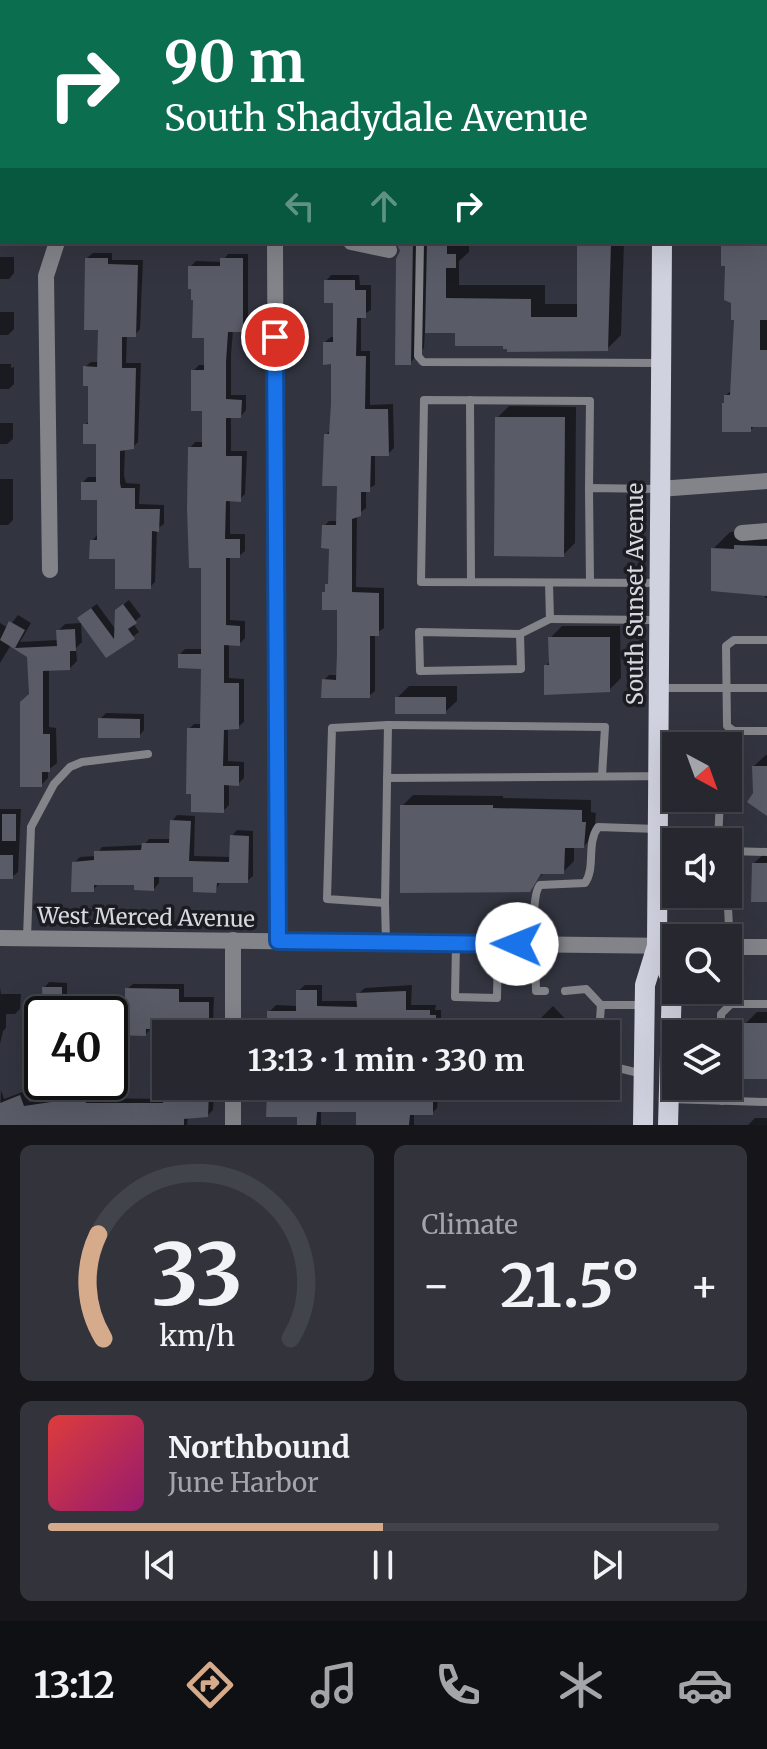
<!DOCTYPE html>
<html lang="en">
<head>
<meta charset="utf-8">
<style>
	:root { --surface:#26272f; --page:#32333b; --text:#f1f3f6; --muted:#a4a5aa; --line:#42444b; --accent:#d6ab8b }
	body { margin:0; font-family:Merriweather,serif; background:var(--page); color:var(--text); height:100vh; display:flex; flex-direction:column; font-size:30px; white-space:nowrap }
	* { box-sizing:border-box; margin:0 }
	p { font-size:26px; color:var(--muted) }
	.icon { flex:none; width:44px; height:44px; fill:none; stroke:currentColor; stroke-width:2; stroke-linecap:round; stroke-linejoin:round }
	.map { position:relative; height:1125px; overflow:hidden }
	.panel { display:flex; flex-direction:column; gap:20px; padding:20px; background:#15151a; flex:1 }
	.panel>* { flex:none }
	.banner { position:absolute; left:0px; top:0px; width:768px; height:244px; box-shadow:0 8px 32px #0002,0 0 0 2px var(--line); background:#0b6e4f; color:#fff; overflow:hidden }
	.needle { width:52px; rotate:139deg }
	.buttons { position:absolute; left:662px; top:732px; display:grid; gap:16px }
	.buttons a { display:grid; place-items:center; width:80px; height:80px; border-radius:0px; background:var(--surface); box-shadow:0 8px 32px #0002,0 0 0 2px var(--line); font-size:40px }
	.speed { position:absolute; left:24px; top:996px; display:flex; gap:16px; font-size:40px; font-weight:700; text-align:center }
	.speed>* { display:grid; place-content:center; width:104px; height:104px; border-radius:50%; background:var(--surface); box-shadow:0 8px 32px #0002,0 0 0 2px var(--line); line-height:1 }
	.speed .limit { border:4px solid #111; border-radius:12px; background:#fff; color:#111 }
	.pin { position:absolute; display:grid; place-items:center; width:68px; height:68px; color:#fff; margin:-34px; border:4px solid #fff; border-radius:50%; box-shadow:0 2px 8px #0007 }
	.me { position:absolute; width:88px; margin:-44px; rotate:271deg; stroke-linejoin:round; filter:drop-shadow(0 0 6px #0008) }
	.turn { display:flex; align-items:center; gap:28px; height:168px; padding:0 32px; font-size:36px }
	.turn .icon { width:104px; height:104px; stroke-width:2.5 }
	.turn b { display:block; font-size:56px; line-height:68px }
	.lanes { display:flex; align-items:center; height:76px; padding:0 32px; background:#0003; justify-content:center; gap:40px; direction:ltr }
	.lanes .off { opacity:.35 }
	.big { font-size:60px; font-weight:700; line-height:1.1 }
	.panel .tile { flex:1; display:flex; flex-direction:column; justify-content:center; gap:12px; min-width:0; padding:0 28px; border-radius:12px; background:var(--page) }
	.panel .dial { align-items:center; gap:0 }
	.dial svg { height:208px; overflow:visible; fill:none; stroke:var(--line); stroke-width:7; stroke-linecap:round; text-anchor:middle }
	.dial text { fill:var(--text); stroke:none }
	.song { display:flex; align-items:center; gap:24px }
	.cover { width:96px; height:96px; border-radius:12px; background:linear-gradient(135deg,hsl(0 70% 55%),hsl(320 70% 35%)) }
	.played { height:8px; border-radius:4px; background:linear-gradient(90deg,var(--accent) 50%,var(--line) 50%) }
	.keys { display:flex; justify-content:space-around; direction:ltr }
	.heat { display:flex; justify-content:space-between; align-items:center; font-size:44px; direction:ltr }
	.panel .tiles { flex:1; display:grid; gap:20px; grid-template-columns:1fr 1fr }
	.tile:last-child { grid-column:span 2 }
	.trip { position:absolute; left:152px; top:1020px; width:468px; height:80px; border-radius:0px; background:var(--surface); box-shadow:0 8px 32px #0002,0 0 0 2px var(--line); font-weight:700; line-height:80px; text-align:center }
	.dock { display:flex; height:128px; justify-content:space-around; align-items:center; background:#0f1013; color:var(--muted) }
	.dock .icon { width:56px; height:56px }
	.dock .active { color:var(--accent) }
	.dock b { font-size:36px; color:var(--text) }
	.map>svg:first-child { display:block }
	.shadow { fill:#0007 }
	.building { fill:#595b67 }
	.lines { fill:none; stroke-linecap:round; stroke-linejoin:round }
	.service { stroke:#83848a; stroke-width:8 }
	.minor { stroke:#83848a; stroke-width:16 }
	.tertiary { stroke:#83848a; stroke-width:16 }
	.primary { stroke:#d0d3df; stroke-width:20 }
	.route-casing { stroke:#114b97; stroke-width:20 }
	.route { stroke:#1a73e8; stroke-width:14 }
	.labels { text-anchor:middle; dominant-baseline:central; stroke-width:7; stroke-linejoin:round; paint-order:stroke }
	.street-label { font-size:22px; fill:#d8d9e0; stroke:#1b1c21 }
</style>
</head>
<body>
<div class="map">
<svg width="767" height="1125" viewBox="0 0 767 1125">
	<rect width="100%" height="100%" fill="#32343f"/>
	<!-- shadow -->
	<g class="shadow">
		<rect x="0" y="43" width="2" height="39"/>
		<path d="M767,117V425H756L750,430L726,395L732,390L736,318L727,264H723V242H766Z"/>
		<rect x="0" y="122" width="2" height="100"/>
		<path d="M398,242H469V252L459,261V285H545V304H579V242H624L621,335L607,349L505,344L457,331H425L424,348L410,363L402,252Z"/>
		<path d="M93,253H112V260H143L140,329L135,335H127L126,363H141L138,442L133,447L125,448L124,476L126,483L140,484L139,504L164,505V524L157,529L155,582L150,587L117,557L92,541L97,535L99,498L83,482L88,477H98V442L85,425L90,420V384L85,367L91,362H100V328L87,258Z"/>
		<path d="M228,254H248V324L242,330H233L231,355V395H246V410L241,416H231V451H247L245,494L240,499H230V534H245V551L239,556H230V620L245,621V638L239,644H229V678L244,679V722L238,727L228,728V761L244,762V778L238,784L229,783V805L223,811L189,729L194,724H202L203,667L180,654L185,649H203V566L190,448L195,442H204V409L193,371L199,365H206V336L195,298L190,267L196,261L222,262Z"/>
		<path d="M0,257H14V273L9,279H0Z"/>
		<path d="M331,275H359L360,285H371V310L361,316V351H370V405L393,404L394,448L388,454H375V485L366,490V508L357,515L356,587L384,588V628L375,634V691L369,696L324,680L329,675H338L339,608L324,593L330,581L331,547L324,526L329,521H338L339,484L326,435L331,429L333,362L325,342L331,337H335V301L326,281Z"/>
		<path d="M0,312H14V329L8,335H0Z"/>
		<path d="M0,364H11V368L14,367V384L9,389H0Z"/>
		<path d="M509,406L576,407L575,543L563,555L497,418Z"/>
		<path d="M0,423H13V439L7,444H0Z"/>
		<path d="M0,479H13V520L8,525H0Z"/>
		<path d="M767,529V598H765V594L713,549L730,532Z"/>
		<path d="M129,600L141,616L133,623L139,632L107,656L85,612L97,604L116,630L123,605Z"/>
		<path d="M18,615L31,623L20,642L58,640V631L65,624L81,623L82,642L76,648L77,661L70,668H49V727L56,728L57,763L48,770V778L41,785L31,695L29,656L11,645L0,663V623L8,628Z"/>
		<path d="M562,626H620L621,678L609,690L546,666L551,660L550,638Z"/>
		<path d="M409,686H457V701L445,712L397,698Z"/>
		<path d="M106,713L144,714V730L139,736L100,719Z"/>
		<path d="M766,755H767V814L755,794L754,766Z"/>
		<path d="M413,795L503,796V798L591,800V812L596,813L594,835L584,846H574V861L563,872H544L529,890L402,806Z"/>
		<path d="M0,809H21L18,872L12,877H0Z"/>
		<path d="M177,815L195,816L194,856L231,857L232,836L237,830L253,831V876L247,881H221L215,891L195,875H159V883L154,889L136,883L98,884L93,890L74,863L80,857L96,856L102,847L144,845L149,839H172V821Z"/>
		<path d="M766,852H767V900L754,863Z"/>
		<path d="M49,982L67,983V1004L127,1003V989L133,984H184V997H214L213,1022L208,1028L152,1027L146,1034L110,1033V1014H44V988Z"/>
		<path d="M305,985H322V1001H358V994L365,988L412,985L411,1005H436L435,1010H441V1021L499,1022V1026H504V1034H269V1012L276,1005L298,1006V991Z"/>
		<path d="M0,987L1,994H21L20,1009L15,1014H6V1028L3,1031L0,1044Z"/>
		<path d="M553,1006L574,1028L570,1034H525Z"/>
		<path d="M757,1012H767V1077L745,1024Z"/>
		<path d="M171,1086L214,1087L213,1110L207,1116L188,1117L187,1125H0L1,1090L4,1099L25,1091L29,1102L90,1093L91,1098L165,1099V1091Z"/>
		<path d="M273,1086H441V1091L438,1095L437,1108L432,1113H414V1125H358V1110H321V1125H299V1115L269,1091Z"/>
		<path d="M755,1118H767V1125H748Z"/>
	</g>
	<!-- building -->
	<g class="building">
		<path d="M396,242H413L411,365H395L396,259L400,251Z"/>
		<path d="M427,242H447V254H456V268H446V298L531,299V317H577V242H611L608,351L507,352V349H503V346H455V333H425Z"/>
		<path d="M721,242L767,244V320H760V350H767V427H751V432H722V403H724V395H730L734,320H731V303L724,300L725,266H721Z"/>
		<path d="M85,258H108V264L138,265L136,337H122V368H136L134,449L120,451V483L121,488H135V509H160L159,532L152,531L151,589H115V559H89L90,540H97V500H81V482H96V444H83V424H88V386H83V366L97,367L98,330H84Z"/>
		<path d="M220,258H243V332H228L226,362V399L242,400L241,418H226V456H242L241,502L226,501L225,539H240V558H226V625L240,626V646L224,645V683H239V729L224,730L223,766H239V786L224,785V813L191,812V794H186L187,728H200L201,669L178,668V654H201V568H189L187,508L188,447H202V411H191V370H204V338H192L193,300H191V289H188V266H220Z"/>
		<path d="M324,280H355V290H366V318H357L356,356H366L365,409H388L389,456H371L370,492H361V516L352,519V592L379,593V636H370V698H321L322,679L336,680L337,653V610H322V592H325V584H328L329,549L321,548L322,525H336L337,486H322L324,434H329L331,404V364L323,365V342H333V303H324Z"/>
		<path d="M495,417H565L564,557L494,556Z"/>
		<path d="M734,545L767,546V596L711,591V548L734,549Z"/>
		<path d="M123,604L137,623L128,629L135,639L106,658L77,618L91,608L114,639L115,610Z"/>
		<path d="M9,621L25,630L15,648L57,646L56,630L75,629L76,651H70V670L43,671V734H50V772H42V787H20V702L29,694L27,657L0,640Z"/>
		<path d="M548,637H610V692L544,695V665H549Z"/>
		<rect x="395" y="697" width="51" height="17"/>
		<path d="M98,718L140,719V738H98Z"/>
		<path d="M752,766H767V816L747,802L753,793Z"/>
		<path d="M400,805H493V808L582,810V822H586L584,848H565L564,874H541L530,892L400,893Z"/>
		<rect x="2" y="814" width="14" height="27"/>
		<path d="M170,820L191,821L189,861L229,862L230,835L249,836L248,883H217L216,893L193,892V877H154V891L134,890V885H94V892H71L72,862L94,860V851L141,850L142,843H169Z"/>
		<rect x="0" y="855" width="13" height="24"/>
		<path d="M752,863H767V902H751Z"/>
		<path d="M42,987H62V1014H43Z"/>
		<path d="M125,988L179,989V1002H209V1030L146,1029V1036L110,1035V1007H125Z"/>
		<path d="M296,990H317V1006L357,1007L356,993L406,991V1010H430V1015H436V1034H267V1011H296Z"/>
		<rect x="743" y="1023" width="24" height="56"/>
		<path d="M176,1086H198L197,1091H209L208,1117L184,1119V1125H0V1103L20,1095L24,1106L85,1097L86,1103H163V1091H176Z"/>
		<path d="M326,1086H437V1099H433V1115H410L409,1125H356V1112H317L316,1125H297V1117H266L267,1090H326Z"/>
	</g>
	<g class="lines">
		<!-- service -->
		<g class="service">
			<path d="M420,242L418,356L423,362L660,363"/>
			<path d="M470,400L471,582"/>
			<path d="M589,488L590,401L424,400L421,582L659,583"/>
			<path d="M590,582L589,488L658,489"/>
			<path d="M550,619L657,620"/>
			<path d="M520,634L521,669L420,671L419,632L520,634L550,619L549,583"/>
			<path d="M767,640H734L726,646L727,726L734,731H767"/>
			<path d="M660,688H767"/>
			<path d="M388,725L605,727L602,776"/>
			<path d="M387,778L676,776"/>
			<path d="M718,842L720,798"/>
			<path d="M728,851L767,852"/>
			<path d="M657,878L676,879"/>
			<path d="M722,894L728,907L730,947"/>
			<path d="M385,903L388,725L332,728L327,899L385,903L386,942"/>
			<path d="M27,938L31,827L54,784L70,767L82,762L148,754"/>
			<path d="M456,944L455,997L497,998L498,944"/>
			<path d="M545,991H536C536,970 529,897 540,885L585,883C596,867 586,844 598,827L657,829"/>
			<path d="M565,991L586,989L601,1005L599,1034"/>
			<path d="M601,1005H644"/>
			<path d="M721,1034V1014L731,1004H767"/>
			<path d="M606,1065L643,1074"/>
			<path d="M722,1086V1101"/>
			<path d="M668,1099L767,1102"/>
		</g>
		<!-- minor -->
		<g class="minor">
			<path d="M0,5H2"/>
			<path d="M766,8H767"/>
			<path d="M275,242L278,941"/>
			<path d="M351,242L389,250"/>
			<path d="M659,489L767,481"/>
			<path d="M742,533L767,531"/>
			<path d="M50,570L46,276L57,242"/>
			<path d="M233,1034V940"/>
			<path d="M233,1125V1086"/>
		</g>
		<!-- tertiary -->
		<g class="tertiary">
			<path d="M0,938L676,946"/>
			<path d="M728,947H767"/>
		</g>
		<!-- primary -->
		<g class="primary">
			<path d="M666,2L667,0"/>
			<path d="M657,946L672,982L668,1125"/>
			<path d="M643,1125L645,985L657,946L662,242"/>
		</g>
	</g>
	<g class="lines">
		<!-- route casing -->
		<g class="route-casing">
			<path id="route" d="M275,337L278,941L517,944"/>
		</g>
		<!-- route -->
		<use href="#route" class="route"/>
	</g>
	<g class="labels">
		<!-- street labels -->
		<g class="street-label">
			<text transform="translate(635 594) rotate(-90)">South Sunset Avenue</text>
			<text transform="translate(146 917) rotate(1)">West Merced Avenue</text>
		</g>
	</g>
</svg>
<div class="buttons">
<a><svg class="needle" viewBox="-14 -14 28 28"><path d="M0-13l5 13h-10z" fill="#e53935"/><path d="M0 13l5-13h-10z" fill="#a4a5aa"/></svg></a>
<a><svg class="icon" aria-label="sound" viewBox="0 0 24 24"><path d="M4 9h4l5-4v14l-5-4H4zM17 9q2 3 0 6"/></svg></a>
<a><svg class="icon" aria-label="search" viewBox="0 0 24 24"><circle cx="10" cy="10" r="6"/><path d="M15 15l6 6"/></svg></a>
<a><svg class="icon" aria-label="layers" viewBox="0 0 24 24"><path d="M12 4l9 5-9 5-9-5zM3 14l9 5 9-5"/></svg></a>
</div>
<div class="speed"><div class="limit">40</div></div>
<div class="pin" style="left:275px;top:337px;background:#d93025"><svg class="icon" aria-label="arrive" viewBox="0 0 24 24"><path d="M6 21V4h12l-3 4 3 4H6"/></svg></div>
<svg class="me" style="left:517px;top:944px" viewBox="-20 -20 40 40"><circle r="19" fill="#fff"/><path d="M0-13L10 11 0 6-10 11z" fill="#1a73e8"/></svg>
<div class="trip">13:13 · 1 min · 330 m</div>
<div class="banner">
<div class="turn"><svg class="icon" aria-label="right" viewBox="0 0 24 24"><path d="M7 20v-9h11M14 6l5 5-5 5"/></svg><div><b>90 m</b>South Shadydale Avenue</div></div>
<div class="lanes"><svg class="icon off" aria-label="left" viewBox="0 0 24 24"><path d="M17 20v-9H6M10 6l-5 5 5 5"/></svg><svg class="icon off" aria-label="ahead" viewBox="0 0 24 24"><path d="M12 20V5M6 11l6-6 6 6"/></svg><svg class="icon" aria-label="right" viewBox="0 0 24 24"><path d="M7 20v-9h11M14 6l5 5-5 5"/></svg></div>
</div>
</div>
<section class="panel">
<div class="tiles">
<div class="tile dial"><svg viewBox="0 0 100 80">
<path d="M14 69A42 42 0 1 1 86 69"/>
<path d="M14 69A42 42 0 0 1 12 29" stroke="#d6ab8b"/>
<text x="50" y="56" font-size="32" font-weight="700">33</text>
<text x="50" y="72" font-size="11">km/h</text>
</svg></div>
<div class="tile"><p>Climate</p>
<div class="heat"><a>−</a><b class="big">21.5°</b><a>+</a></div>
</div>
<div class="tile">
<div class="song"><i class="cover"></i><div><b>Northbound</b><p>June Harbor</p></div></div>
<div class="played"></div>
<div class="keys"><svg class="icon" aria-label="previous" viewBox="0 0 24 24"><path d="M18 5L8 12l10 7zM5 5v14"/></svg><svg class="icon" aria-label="pause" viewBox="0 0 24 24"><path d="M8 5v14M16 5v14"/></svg><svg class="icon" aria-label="next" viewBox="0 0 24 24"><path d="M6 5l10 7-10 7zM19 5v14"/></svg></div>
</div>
</div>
</section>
<nav class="dock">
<b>13:12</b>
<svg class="icon active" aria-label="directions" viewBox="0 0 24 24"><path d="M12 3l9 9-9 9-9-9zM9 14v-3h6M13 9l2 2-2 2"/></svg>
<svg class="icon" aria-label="music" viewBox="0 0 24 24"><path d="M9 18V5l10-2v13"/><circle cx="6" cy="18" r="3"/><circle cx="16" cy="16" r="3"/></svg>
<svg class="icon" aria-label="phone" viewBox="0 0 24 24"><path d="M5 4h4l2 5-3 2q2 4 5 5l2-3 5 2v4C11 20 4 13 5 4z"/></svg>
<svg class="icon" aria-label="climate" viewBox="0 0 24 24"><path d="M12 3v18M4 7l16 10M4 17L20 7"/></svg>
<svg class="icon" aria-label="car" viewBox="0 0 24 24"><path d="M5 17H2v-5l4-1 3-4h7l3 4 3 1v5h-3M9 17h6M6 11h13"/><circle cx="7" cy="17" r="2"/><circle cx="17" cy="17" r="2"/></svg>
</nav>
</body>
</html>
